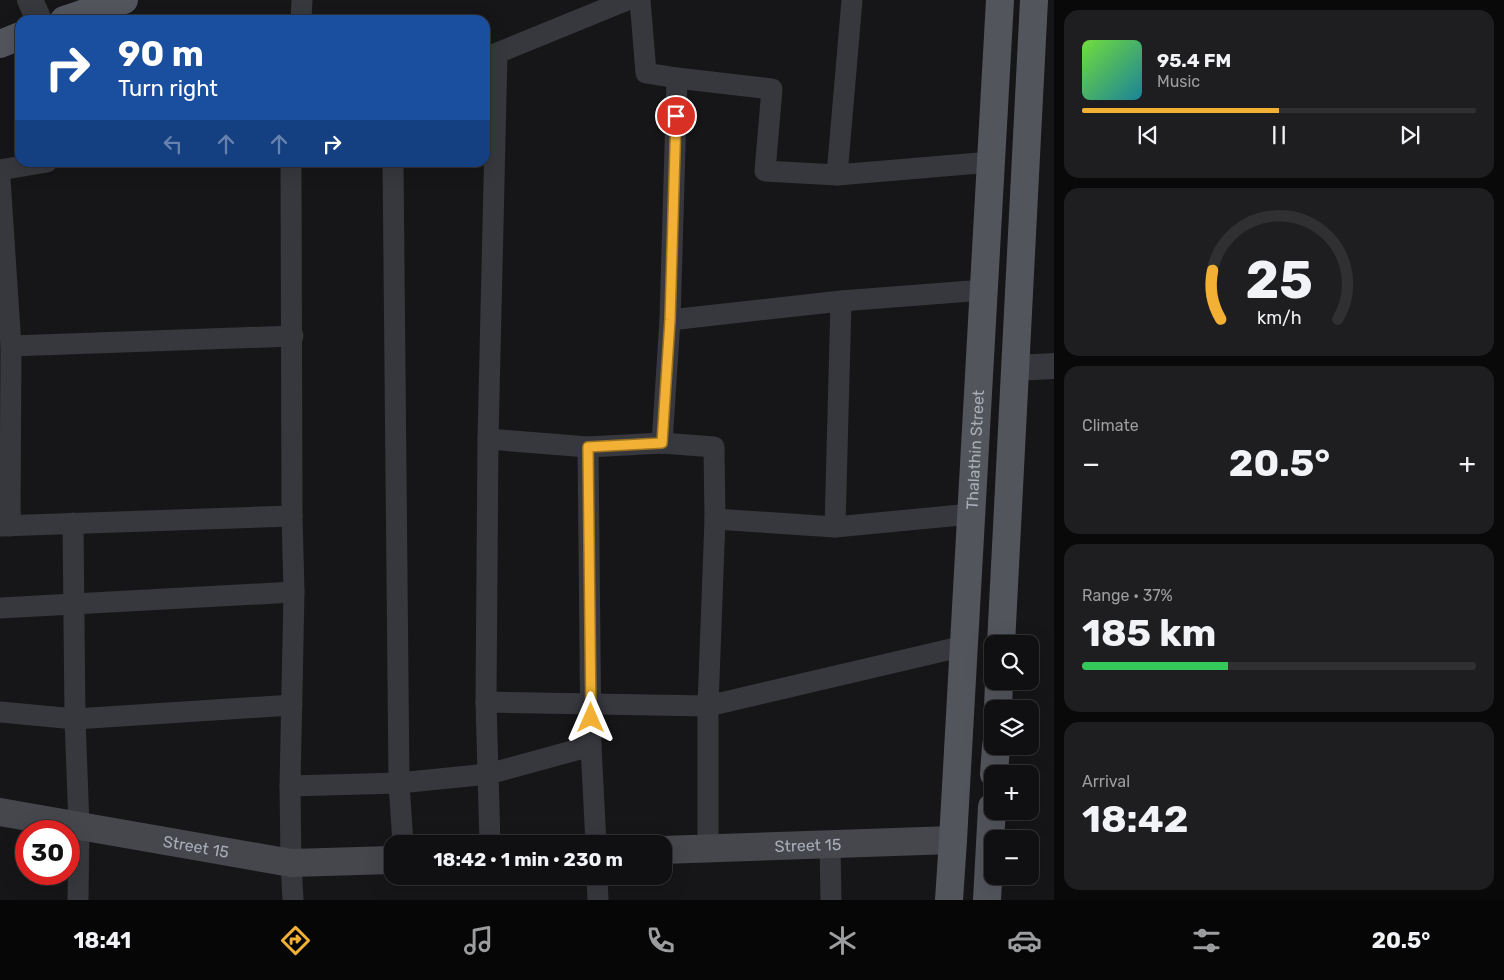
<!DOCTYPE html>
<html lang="en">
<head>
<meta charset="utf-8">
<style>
	:root { --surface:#101012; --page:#1e1e20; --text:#f1f3f6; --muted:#9c9d9f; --line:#303032; --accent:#f2b134 }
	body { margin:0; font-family:Rubik,sans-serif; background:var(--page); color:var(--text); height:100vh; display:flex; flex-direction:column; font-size:19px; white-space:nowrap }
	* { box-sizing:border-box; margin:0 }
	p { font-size:16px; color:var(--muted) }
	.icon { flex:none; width:28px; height:28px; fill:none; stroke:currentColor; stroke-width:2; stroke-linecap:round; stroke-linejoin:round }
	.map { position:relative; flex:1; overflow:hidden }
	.panel { display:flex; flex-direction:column; gap:10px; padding:10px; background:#09090a; width:450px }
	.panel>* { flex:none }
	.hud { position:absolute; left:15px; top:15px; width:475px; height:152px; border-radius:15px; box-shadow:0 5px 20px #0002,0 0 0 1px var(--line); background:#1a4fa0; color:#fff; overflow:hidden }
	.tools { position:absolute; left:984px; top:635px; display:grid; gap:10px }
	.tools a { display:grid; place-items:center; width:55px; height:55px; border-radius:10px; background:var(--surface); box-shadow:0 5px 20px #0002,0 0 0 1px var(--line); font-size:25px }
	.speed { position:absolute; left:15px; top:820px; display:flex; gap:10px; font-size:25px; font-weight:700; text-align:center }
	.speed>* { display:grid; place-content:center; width:65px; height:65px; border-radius:50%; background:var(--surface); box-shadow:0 5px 20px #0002,0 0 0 1px var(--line); line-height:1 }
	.speed .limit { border:8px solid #d22; background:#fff; color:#111 }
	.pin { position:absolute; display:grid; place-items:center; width:42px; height:42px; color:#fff; margin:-21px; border:2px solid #fff; border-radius:50%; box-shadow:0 1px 5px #0007 }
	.me { position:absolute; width:55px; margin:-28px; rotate:0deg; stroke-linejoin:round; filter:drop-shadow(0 0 4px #0008) }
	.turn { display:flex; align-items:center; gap:18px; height:105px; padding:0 20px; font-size:22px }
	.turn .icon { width:65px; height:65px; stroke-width:2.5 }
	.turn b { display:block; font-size:35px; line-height:42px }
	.lanes { display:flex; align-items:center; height:48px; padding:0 20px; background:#0003; justify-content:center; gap:25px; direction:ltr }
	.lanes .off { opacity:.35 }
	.big { font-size:38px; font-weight:700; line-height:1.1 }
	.panel .widget { flex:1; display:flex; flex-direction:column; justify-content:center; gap:8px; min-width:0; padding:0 18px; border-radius:15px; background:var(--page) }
	.panel .dial { align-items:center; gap:0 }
	.dial svg { height:130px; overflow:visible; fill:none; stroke:var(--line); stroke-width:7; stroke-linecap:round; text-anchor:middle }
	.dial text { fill:var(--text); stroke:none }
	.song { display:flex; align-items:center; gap:15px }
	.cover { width:60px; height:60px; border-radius:8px; background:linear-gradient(135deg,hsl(100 70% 55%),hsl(190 70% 35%)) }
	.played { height:5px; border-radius:2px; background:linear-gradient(90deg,var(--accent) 50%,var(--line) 50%) }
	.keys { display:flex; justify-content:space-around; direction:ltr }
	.heat { display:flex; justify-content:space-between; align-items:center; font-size:28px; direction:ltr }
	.charge { height:8px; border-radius:4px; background:linear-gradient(90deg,#34c759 37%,var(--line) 0) }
	.trip { position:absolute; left:384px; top:835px; width:288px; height:50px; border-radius:15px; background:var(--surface); box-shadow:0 5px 20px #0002,0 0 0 1px var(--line); font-weight:700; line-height:50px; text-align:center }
	.menu { display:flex; height:80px; justify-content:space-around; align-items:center; background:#060607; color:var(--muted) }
	.menu .icon { width:35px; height:35px }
	.menu .selected { color:var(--accent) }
	.menu b { font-size:22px; color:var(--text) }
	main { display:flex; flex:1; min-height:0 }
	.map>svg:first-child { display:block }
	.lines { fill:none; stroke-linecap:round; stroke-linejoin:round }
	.minor { stroke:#37383d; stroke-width:21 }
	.tertiary { stroke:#37383d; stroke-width:26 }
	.secondary { stroke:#45474d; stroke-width:28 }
	.primary { stroke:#53555c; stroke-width:28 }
	.route-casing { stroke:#9d7322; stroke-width:12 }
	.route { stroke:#f2b134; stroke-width:9 }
	.labels { text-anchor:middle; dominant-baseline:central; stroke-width:5; stroke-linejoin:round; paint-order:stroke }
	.street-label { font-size:16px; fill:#a8adb8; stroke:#111113 }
</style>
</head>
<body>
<main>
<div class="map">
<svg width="1054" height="900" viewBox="0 0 1054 900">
	<rect width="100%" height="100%" fill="#161618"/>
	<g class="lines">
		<!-- minor -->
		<g class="minor">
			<path d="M640,0L646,73L677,78L670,320L662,443"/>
			<path d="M301,20L302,0"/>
			<path d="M485,58L627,0"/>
			<path d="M677,78L772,89L765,171L837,175L991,162"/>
			<path d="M291,162L292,516L294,592L290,786L291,863L293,900"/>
			<path d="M393,162L399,783L403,844"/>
			<path d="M0,170L47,162"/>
			<path d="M837,175L852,0"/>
			<path d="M0,179L11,346L10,526"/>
			<path d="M670,320L841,301L984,290"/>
			<path d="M11,346L293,336"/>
			<path d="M488,439L588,447L662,443L714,447L715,519L708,706V849"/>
			<path d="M588,447L591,746L596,844"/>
			<path d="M715,519L835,527L971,514"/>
			<path d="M73,523L75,719L79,826L78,900"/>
			<path d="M0,526L292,516"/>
			<path d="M835,527L841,301"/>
			<path d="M0,608L294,592"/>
			<path d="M486,702L708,706L964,646"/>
			<path d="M0,712L75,719L292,705"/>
			<path d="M290,786L399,783L488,774L591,746"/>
			<path d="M490,844L486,702L488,439L497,54"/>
			<path d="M830,845L831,900"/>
			<path d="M597,876L598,900"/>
		</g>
		<!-- tertiary -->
		<g class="tertiary">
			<path d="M30,0L39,20"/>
			<path d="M1015,368L1054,366"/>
		</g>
		<!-- secondary -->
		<g class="secondary">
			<path id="s1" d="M0,812L291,863L392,860"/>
			<path id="s2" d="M662,850L953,840"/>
		</g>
		<!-- primary -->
		<g class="primary">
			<path d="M64,20L124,0"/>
			<path d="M0,44L20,36"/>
			<path d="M1001,644L1034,0"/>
			<path d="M998,709L999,681"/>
			<path d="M994,774L996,746"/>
			<path id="s3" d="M949,900L953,840L1000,0"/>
			<path d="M987,900L992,807"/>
		</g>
	</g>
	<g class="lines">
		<!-- route casing -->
		<g class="route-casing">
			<path id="route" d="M591,718L588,447L662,443L670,320L676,116"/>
		</g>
		<!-- route -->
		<use href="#route" class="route"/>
	</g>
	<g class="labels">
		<!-- street labels -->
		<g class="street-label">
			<text stroke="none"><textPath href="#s3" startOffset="451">Thalathin Street</textPath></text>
			<text stroke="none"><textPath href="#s2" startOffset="146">Street 15</textPath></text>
			<text stroke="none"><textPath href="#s1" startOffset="199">Street 15</textPath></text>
		</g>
	</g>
</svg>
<div class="tools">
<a><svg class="icon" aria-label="search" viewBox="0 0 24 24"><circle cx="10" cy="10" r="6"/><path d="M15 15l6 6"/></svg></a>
<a><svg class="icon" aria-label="layers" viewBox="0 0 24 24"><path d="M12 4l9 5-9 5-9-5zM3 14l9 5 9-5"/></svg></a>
<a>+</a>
<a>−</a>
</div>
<div class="speed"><div class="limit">30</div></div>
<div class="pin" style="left:676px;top:116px;background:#d93025"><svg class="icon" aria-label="arrive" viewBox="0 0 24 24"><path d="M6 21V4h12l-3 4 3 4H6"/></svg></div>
<svg class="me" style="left:591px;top:718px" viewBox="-20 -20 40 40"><path d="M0-17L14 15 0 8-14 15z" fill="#f2b134" stroke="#fff" stroke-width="4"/></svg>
<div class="trip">18:42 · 1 min · 230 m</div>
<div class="hud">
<div class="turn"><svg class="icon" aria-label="right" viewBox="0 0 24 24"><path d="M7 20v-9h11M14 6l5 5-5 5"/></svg><div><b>90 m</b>Turn right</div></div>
<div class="lanes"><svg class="icon off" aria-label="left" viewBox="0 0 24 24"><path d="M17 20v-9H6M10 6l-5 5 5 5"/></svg><svg class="icon off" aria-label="ahead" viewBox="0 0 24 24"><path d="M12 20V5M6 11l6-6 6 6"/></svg><svg class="icon off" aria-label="ahead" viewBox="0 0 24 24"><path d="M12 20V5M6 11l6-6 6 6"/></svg><svg class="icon" aria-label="right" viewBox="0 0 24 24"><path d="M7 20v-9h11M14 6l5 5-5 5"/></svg></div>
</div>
</div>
<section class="panel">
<div class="widget">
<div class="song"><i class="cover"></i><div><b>95.4 FM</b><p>Music</p></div></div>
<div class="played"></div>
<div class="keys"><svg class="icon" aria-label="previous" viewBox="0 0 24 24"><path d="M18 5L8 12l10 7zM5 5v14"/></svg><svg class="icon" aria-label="pause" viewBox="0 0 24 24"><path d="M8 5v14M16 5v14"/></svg><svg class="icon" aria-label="next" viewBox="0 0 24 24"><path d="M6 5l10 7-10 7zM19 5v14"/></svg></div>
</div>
<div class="widget dial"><svg viewBox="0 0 100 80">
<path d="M14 69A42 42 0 1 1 86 69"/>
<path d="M14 69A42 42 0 0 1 9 39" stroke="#f2b134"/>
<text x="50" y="56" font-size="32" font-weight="700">25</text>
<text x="50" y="72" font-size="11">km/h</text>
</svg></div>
<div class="widget"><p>Climate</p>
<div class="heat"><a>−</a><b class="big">20.5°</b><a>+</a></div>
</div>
<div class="widget"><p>Range · 37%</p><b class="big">185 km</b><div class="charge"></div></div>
<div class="widget"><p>Arrival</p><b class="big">18:42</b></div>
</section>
</main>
<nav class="menu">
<b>18:41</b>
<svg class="icon selected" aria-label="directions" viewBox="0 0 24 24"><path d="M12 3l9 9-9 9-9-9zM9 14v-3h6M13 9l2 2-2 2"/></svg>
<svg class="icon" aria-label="music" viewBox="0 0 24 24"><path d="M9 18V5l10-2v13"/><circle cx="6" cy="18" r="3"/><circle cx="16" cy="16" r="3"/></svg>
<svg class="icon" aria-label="phone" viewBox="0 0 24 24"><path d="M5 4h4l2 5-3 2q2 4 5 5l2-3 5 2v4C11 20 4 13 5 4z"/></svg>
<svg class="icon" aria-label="climate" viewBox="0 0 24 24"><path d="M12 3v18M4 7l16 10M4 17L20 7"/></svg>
<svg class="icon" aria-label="car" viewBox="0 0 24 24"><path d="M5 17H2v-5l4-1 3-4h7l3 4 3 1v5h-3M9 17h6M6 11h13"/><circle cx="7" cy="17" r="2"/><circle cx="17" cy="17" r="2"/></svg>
<svg class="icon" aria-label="filters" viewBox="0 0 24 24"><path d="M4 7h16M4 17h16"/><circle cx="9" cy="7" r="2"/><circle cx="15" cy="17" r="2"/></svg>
<b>20.5°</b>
</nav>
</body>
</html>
